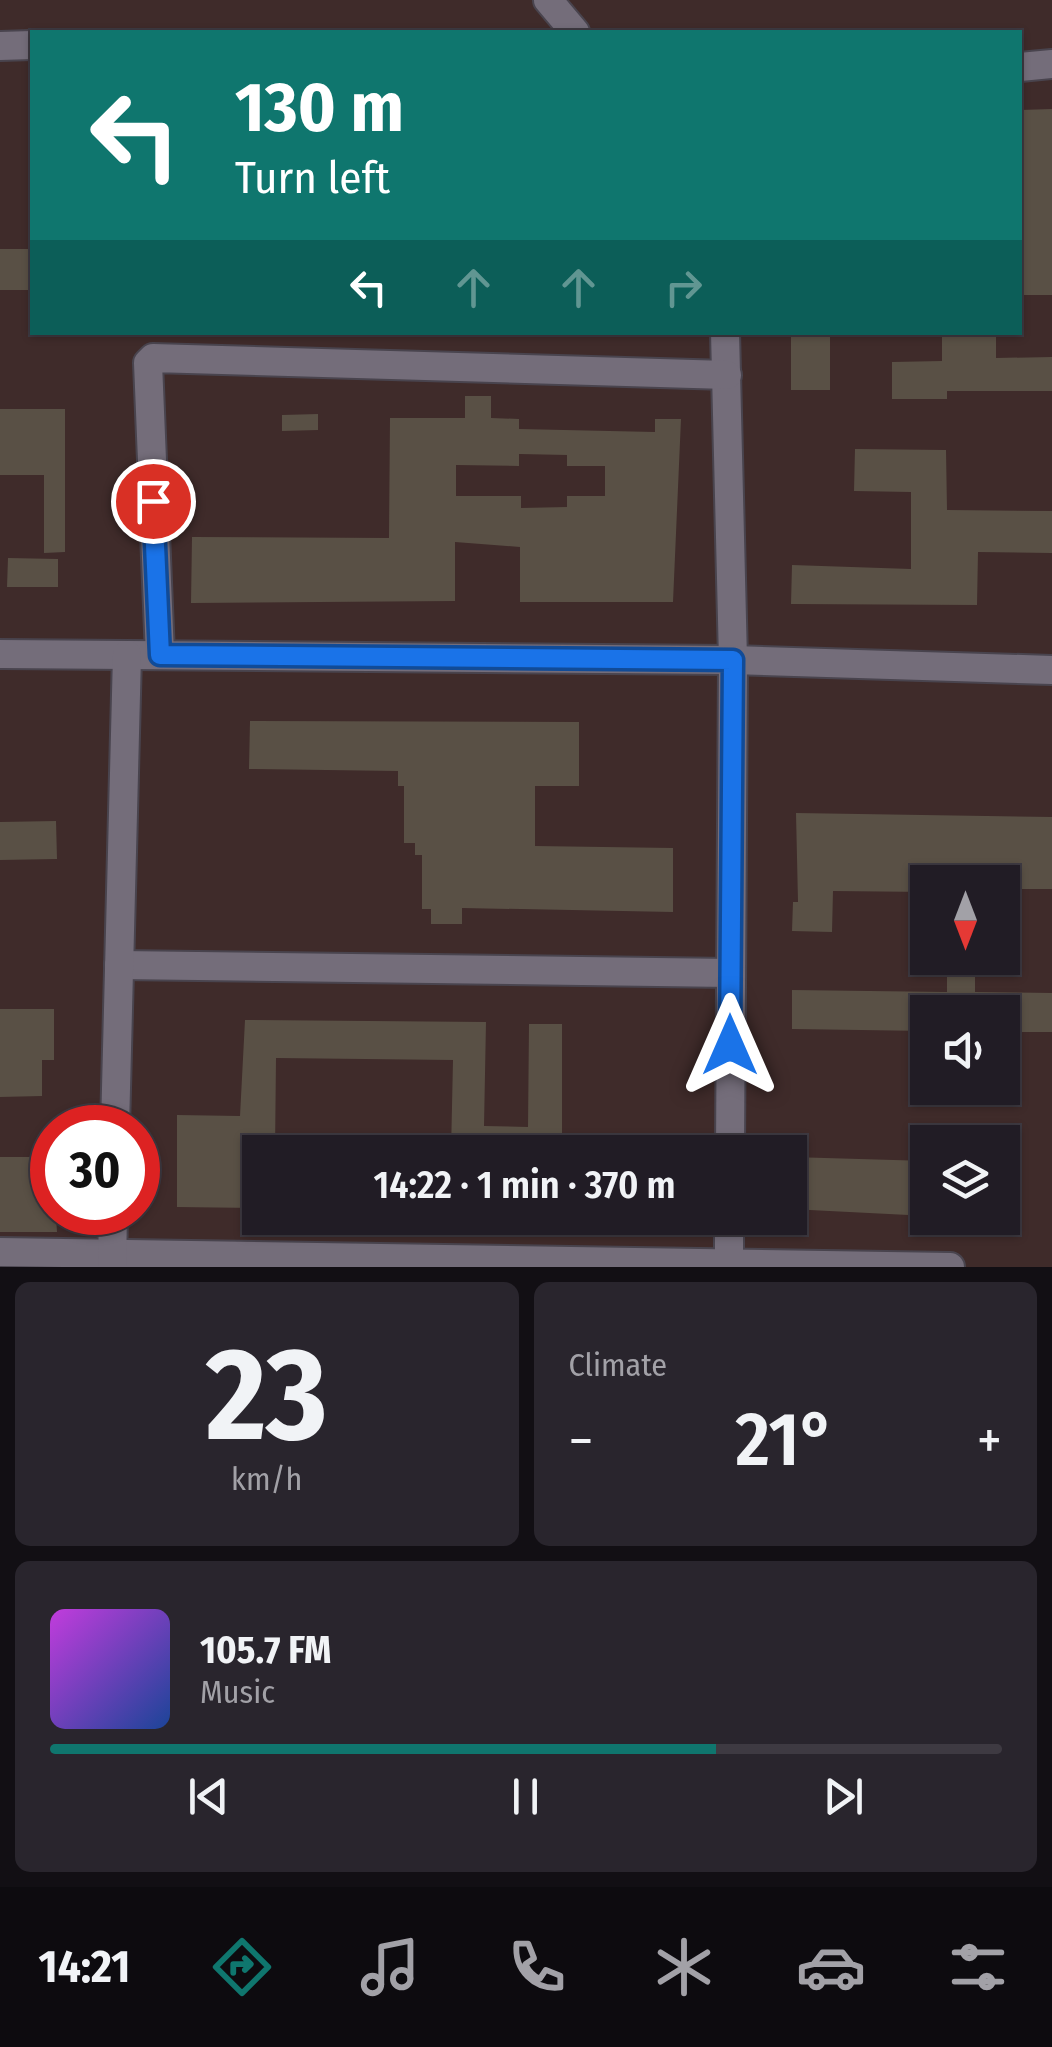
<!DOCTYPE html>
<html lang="en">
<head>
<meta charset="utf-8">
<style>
	:root { --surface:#211c25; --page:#29252d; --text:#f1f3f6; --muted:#a2a1a7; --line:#3e3a42; --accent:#0f766e }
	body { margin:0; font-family:"Fira Sans Condensed",sans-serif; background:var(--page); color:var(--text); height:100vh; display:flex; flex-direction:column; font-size:38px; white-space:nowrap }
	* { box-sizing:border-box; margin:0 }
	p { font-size:32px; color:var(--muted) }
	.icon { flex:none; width:55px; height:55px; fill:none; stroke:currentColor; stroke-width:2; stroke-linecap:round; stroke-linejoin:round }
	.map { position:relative; height:1267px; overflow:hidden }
	.side { display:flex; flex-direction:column; gap:15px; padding:15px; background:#120f14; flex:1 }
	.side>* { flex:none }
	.banner { position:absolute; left:30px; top:30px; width:992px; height:305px; border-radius:0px; box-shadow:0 2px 8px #0004,0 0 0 2px var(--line); background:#0f766e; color:#fff; overflow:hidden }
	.needle { width:65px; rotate:180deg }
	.controls { position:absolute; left:910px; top:865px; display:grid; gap:20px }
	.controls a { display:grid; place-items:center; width:110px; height:110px; border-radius:0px; background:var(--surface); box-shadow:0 2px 8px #0004,0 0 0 2px var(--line); font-size:50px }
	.speed { position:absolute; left:30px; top:1105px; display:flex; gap:20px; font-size:50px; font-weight:700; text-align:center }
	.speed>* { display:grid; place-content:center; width:130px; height:130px; border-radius:50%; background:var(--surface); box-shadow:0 2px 8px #0004,0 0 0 2px var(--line); line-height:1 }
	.speed .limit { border:15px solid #d22; background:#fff; color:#111 }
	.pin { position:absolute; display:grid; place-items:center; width:85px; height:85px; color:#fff; margin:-42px; border:5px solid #fff; border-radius:50%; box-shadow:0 2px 10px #0007 }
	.me { position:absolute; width:110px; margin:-55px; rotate:0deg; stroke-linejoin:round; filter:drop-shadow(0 0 8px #0008) }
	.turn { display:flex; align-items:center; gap:35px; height:210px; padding:0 40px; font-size:45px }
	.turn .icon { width:130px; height:130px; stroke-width:2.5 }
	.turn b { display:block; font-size:70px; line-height:85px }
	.lanes { display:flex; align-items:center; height:95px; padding:0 40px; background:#0003; justify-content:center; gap:50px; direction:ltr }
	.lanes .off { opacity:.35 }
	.big { font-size:75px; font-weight:600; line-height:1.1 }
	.side .tile { flex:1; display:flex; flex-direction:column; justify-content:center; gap:15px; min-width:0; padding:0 35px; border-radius:15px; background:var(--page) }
	.side .dial { align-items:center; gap:0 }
	.dial b { font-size:130px; line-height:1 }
	.song { display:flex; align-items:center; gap:30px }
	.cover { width:120px; height:120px; border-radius:15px; background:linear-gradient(135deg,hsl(290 70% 55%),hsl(220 70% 35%)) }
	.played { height:10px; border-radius:5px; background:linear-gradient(90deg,var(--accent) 70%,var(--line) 70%) }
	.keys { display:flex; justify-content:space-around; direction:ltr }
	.heat { display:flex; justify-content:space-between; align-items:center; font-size:55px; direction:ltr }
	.side .tiles { flex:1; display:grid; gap:15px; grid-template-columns:1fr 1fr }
	.tile:last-child { grid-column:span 2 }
	.trip { position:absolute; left:242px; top:1135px; width:565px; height:100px; border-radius:0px; background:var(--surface); box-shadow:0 2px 8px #0004,0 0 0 2px var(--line); font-weight:600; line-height:100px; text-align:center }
	.dock { display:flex; height:160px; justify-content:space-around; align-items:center; background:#0d0b0f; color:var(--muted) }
	.dock .icon { width:70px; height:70px }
	.dock .active { color:var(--accent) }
	.dock b { font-size:45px; color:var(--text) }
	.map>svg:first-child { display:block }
	.industrial { fill:#3f2b2a; fill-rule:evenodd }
	.building { fill:#595045; fill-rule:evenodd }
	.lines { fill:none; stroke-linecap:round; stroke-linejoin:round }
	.minor-casing { stroke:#49444e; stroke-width:32 }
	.minor { stroke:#746d7a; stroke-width:28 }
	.route-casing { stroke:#114b97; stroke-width:25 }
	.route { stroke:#1a73e8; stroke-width:18 }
</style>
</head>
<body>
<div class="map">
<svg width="1052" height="1267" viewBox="0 0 1052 1267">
	<rect width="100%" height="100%" fill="#2c2631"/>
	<!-- industrial -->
	<path class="industrial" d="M0,0H1052V1267H0ZM32,32H1020V332H32ZM928,882H1002V958H928ZM928,1012H1002V1088H928ZM52,1128H138V1212H52ZM928,1142H1002V1218H928ZM260,1152H790V1218H260Z"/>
	<!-- building -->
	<g class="building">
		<path d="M1052,109V295H1020V110Z"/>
		<rect x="0" y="249" width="32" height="41"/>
		<rect x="791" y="332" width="39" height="58"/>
		<path d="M942,332H996V358L1052,357V391H947V399H892V362L942,361Z"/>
		<path d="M465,396H491V418L519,419V429L655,432V419H681L673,602H520V547L455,542V601L191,603L192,537L389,538L390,418H465ZM519,454L567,455V466H605V496H567V507L521,508V496H456V465L519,466Z"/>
		<path d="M0,409H65V552L44,553V475H0Z"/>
		<path d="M318,414V430L282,431V415Z"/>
		<path d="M855,449L946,450L947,510L1052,511V553L978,552L977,605L791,604L792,565L911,569V492L854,491Z"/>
		<path d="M8,558L58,559V587H7Z"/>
		<path d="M250,721L579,722V786H535V846L673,848V912L462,908V924H431V909H422V855H415V843H404V786H398V771L249,769Z"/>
		<path d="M796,813L1052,817V889H1002V882H928V892L833,891L832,932L792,931L793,902H798Z"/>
		<path d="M56,821L57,859L0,860V822Z"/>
		<path d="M947,958H975V992L1052,993V1032H1002V1012H928V1031L792,1029V990L947,992Z"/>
		<path d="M0,1009H54V1060H42V1096L0,1097Z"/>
		<path d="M245,1020L486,1022L484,1126L528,1127L529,1024H562V1152H451L453,1060L276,1058L275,1152H260V1208L177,1207V1115L240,1116Z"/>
		<path d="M0,1157H52L57,1232H0Z"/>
		<path d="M791,1157L928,1161V1216L790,1209Z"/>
	</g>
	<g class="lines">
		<!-- minor casing -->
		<g class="minor-casing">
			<g id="minor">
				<path d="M548,0L575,32"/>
				<path d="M0,46L32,45"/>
				<path d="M1020,67L1052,64"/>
				<path d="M725,332L733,660L730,1152"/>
				<path d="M0,654L733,660L1052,670"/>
				<path d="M160,655L148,363L153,358L727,375"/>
				<path d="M119,965L731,973"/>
				<path d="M115,1128L127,655"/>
				<path d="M0,1252L950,1267"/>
				<path d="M112,1267L113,1212"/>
				<path d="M729,1267V1218"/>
			</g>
		</g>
		<!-- minor -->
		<use href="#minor" class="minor"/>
	</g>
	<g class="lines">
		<!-- route casing -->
		<g class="route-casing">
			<path id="route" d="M153,501L160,655L733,660L730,1045"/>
		</g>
		<!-- route -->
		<use href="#route" class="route"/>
	</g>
</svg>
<div class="controls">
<a><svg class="needle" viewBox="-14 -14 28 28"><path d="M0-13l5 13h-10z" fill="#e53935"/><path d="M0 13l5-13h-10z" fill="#a2a1a7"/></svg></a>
<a><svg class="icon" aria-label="sound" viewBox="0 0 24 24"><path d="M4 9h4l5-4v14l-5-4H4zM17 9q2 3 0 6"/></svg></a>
<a><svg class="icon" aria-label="layers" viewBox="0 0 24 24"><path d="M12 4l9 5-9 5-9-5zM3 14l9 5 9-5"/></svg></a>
</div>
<div class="speed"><div class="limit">30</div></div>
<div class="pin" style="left:153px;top:501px;background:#d93025"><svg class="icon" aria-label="arrive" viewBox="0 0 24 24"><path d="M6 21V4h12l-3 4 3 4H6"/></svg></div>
<svg class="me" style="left:730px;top:1045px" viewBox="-20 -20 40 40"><path d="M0-17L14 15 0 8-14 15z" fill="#1a73e8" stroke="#fff" stroke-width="4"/></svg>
<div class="trip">14:22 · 1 min · 370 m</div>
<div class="banner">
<div class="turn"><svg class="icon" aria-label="left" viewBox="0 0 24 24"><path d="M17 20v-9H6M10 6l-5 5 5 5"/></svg><div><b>130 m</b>Turn left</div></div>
<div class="lanes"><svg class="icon" aria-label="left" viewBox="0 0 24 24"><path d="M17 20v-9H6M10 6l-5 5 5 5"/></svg><svg class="icon off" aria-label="ahead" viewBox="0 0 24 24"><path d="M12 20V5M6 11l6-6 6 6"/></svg><svg class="icon off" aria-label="ahead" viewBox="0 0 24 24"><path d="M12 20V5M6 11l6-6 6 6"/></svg><svg class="icon off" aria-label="right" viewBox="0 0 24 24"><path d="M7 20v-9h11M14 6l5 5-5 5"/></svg></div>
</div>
</div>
<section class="side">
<div class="tiles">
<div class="tile dial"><b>23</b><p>km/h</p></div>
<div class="tile"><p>Climate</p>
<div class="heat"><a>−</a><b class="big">21°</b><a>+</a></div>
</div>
<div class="tile">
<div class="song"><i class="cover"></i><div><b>105.7 FM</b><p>Music</p></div></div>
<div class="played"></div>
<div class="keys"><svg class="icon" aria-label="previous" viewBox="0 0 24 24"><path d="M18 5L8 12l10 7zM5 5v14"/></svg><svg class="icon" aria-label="pause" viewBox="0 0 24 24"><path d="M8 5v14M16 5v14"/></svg><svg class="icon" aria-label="next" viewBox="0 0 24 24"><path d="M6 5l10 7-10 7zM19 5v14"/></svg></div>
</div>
</div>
</section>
<nav class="dock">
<b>14:21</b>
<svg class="icon active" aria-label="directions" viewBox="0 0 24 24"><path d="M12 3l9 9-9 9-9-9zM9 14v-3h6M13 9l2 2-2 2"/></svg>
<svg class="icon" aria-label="music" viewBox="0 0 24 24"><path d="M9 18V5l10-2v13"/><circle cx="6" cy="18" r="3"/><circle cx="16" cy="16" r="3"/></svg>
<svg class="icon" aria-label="phone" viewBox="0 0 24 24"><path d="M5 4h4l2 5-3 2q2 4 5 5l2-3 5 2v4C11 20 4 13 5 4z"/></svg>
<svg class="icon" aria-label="climate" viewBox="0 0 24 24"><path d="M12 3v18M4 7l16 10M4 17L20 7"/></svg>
<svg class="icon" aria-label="car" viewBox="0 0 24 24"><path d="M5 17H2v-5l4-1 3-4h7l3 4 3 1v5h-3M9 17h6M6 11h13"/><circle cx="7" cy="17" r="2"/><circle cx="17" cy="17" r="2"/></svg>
<svg class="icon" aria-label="filters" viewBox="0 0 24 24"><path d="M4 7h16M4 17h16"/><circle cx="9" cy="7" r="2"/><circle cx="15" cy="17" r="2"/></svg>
</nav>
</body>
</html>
